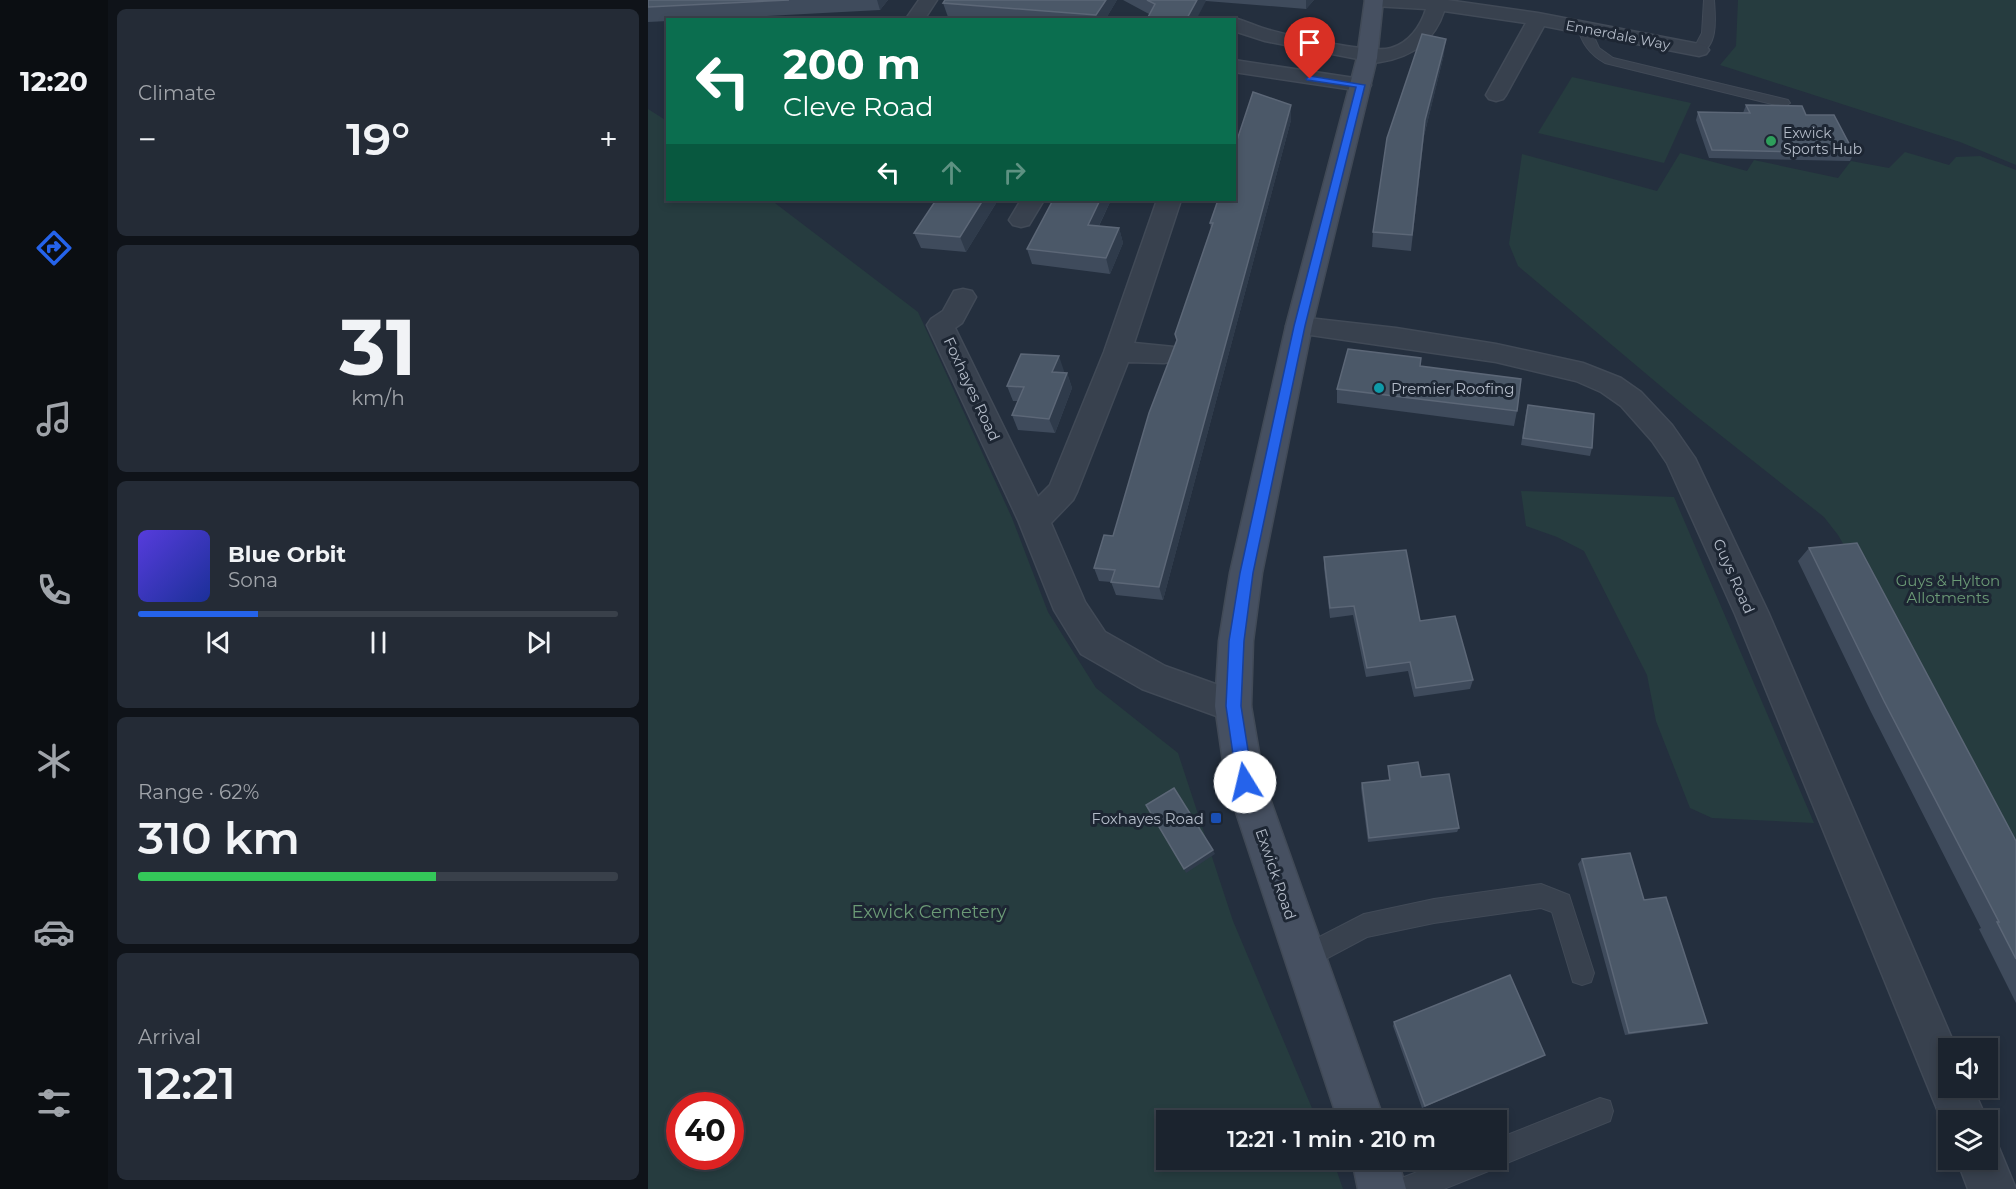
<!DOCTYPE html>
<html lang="en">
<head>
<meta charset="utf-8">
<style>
	:root { --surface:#1b232e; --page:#242b36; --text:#f1f3f6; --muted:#a0a4aa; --line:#39404a; --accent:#2563eb }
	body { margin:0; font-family:Montserrat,sans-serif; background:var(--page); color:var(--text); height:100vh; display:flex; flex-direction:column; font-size:22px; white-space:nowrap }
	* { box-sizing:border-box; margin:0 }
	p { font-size:20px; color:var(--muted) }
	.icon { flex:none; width:33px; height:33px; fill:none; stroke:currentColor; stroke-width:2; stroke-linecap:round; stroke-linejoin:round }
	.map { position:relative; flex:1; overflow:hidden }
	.sheet { display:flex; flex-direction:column; gap:9px; padding:9px; background:#0f1319; width:540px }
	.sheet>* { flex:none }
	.banner { position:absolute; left:18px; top:18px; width:570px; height:183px; border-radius:0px; box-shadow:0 3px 9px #0003,0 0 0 2px var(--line); background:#0b6e4f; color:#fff; overflow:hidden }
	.fabs { position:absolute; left:1290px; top:1038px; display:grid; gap:12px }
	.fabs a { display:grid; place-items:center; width:60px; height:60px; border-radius:0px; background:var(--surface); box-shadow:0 3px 9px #0003,0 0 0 2px var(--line); font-size:30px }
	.speed { position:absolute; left:18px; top:1092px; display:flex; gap:12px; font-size:30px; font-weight:700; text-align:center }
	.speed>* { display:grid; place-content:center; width:78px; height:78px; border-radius:50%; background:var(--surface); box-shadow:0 3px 9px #0003,0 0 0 2px var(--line); line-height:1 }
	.speed .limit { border:9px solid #d22; background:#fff; color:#111 }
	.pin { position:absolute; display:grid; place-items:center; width:51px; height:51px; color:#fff; margin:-62px -26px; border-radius:50% 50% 50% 0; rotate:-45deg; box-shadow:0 0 6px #0007 }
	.pin .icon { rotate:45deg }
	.me { position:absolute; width:66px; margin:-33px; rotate:351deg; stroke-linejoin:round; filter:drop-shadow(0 0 4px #0008) }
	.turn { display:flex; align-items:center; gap:21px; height:126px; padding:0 18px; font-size:27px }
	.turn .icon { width:78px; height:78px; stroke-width:2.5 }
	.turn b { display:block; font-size:42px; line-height:51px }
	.lanes { display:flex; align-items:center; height:57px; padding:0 18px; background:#0003; justify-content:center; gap:30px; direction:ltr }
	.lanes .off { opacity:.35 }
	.big { font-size:45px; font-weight:600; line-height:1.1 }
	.sheet .card { flex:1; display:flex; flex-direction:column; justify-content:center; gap:9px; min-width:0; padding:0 21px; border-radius:9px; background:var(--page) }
	.sheet .dial { align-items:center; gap:0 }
	.dial b { font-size:78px; line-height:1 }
	.song { display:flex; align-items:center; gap:18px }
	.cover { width:72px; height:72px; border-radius:9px; background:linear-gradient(135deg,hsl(250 70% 55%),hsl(230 70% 35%)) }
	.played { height:6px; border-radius:3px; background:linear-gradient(90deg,var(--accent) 25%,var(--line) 25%) }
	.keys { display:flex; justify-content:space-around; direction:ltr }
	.heat { display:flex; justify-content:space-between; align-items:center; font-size:33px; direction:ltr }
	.charge { height:9px; border-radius:4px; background:linear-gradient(90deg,#34c759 62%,var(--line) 0) }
	.trip { position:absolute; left:508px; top:1110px; width:351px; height:60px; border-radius:0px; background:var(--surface); box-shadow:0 3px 9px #0003,0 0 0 2px var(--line); font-weight:600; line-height:60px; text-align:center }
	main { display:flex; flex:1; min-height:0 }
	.tab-bar { display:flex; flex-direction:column; width:108px; justify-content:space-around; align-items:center; background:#0b0e12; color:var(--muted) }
	.tab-bar .icon { width:42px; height:42px }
	.tab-bar .selected { color:var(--accent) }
	.tab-bar b { font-size:27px; color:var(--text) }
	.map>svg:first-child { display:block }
	.green { fill:#263c3f; fill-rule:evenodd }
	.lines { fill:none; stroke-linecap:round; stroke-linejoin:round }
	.lane-casing { stroke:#414a57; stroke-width:2 }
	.street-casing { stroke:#414a57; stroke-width:3 }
	.secondary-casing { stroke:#414a57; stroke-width:3 }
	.lane { fill:#38414e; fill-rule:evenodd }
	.street { fill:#38414e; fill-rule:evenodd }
	.secondary { fill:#465061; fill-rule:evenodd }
	.wall { fill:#3f4b5c }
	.shaded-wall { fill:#2f3b4b }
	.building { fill:#4b5868; stroke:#5c6777; stroke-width:1.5 }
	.route { fill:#2563eb; stroke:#184099; stroke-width:1.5 }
	.leisure-dot { fill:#2e9e5b; stroke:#1d2633; stroke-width:2 }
	.culture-dot { fill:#0f9aa8; stroke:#1d2633; stroke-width:2 }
	.transit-dot { fill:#1a4fb4; stroke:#1d2633; stroke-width:2 }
	.labels { text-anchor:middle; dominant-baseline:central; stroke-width:6; stroke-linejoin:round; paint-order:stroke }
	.far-street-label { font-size:14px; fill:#b4bcc9; stroke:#1d2633 }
	.far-poi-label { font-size:14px; fill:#b4bcc9; stroke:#1d2633; text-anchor:start }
	.poi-label { font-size:15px; fill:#b4bcc9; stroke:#1d2633; text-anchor:start }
	.street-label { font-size:15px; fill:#b4bcc9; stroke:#1d2633 }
	.park-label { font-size:15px; fill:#6b9a76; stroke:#1d2633 }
	.near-park-label { font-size:18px; fill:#6b9a76; stroke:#1d2633 }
</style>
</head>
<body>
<main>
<nav class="tab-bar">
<b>12:20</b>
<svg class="icon selected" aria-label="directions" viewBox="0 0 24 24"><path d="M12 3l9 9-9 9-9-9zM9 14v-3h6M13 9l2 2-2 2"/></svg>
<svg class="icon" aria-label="music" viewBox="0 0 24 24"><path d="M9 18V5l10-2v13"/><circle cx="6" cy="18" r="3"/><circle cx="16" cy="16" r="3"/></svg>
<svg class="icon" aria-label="phone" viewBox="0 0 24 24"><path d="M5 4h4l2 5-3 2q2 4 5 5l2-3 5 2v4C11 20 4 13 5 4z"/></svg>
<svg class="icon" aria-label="climate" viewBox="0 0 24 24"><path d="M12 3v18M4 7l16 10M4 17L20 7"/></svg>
<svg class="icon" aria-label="car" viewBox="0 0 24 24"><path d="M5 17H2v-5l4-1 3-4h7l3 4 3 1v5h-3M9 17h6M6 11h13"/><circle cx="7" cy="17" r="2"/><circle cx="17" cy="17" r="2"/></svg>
<svg class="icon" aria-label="filters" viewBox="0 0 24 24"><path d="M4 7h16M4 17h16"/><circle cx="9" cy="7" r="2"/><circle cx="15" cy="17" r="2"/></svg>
</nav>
<section class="sheet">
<div class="card"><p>Climate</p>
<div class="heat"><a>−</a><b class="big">19°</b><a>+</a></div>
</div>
<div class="card dial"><b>31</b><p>km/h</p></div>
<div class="card">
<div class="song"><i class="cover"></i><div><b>Blue Orbit</b><p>Sona</p></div></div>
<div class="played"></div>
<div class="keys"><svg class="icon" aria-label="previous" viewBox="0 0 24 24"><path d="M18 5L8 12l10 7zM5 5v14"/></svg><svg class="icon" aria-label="pause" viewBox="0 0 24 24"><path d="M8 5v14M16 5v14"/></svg><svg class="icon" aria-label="next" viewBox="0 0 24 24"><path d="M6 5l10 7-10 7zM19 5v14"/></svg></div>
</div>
<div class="card"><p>Range · 62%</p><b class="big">310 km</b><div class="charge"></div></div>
<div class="card"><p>Arrival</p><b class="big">12:21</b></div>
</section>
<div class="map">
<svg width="1368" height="1189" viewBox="0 0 1368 1189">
	<rect width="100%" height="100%" fill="#242f3e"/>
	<!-- green -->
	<g class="green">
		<path d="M1090,0H1368V165L1312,142L1072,65L1088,46Z"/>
		<path d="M924,77L1043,103L1016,163L890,133Z"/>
		<path d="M0,109L19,121L20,200H123L270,312L364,518L400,612L448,688L530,753L585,921L669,1120H519V1160H685L695,1189H0ZM32,1106H82V1156H32Z"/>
		<path d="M1257,152L1301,165L1308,157L1332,156L1368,170V840L1190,535L1176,517L1047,415L870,266L861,244L874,154L1009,191L1032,153L1099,171L1106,160L1190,178L1203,161L1241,168Z"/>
		<path d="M873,491L1026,497L1166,823L1064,818L1042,808L1008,721L999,675L936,551L909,537L878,526Z"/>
	</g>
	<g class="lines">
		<!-- lane casing -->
		<g class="lane-casing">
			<g id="lane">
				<path d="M1056,0H1066C1067,16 1071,47 1051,53L1045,50L1054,33Z"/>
				<path d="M935,23L941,26L951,48L965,58L1140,100L1142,103L1136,107L957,63C941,54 934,43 929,26Z"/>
				<path d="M893,884L921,895L946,973L943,982L934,985L925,982L904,912L893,908L786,923L719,937L657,970L648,967L645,958L648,949L716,914L786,899Z"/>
				<path d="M952,1098L962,1101L965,1111L962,1121L849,1167L845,1165L843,1170L796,1189H747L751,1179L800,1160H849V1139Z"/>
			</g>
		</g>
		<!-- street casing -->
		<g class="street-casing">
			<g id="street">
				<path d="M271,0H289L276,20H257Z"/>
				<path d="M717,0H799L890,13L1051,44L1058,46L1061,50L1058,54L1051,56L896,26L858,95L855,99L848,101L841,99L838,95L878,23L796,11C786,42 764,57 732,62C724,63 716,66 710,59L617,41L586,31V20H581L586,18C598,21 609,27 621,30C643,36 723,54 743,48C761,43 773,26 778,9L726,6L719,4Z"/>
				<path d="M586,60L713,79L720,81L723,85L720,89L713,91L586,72Z"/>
				<path d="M373,200H396L381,225L373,227L365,225L361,220Z"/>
				<path d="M509,200H533L486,343L526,347L530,354L526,361L516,363L480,362L429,492L425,500L403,523L437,602L457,632L517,666L598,695L603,706L598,717L585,722L494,689L433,654L406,610L370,520L279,325L283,319L295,311L306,291L315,289L324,291L328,297L314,323L307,328L390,497L402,485L456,352Z"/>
				<path d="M651,317L748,328L848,344L935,363L973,378L993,392L1024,425L1047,458L1121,614L1308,1048H1300V1088H1325L1339,1120H1300V1136L1087,614L1019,463L1004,441L973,406L953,392L928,381L848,362L642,332L638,326L642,320Z"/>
				<path d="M1340,1140L1349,1143L1368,1189H1320L1309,1160H1340Z"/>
			</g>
		</g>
		<!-- secondary casing -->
		<g class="secondary-casing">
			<g id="secondary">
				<path d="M717,0H735L729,58L664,326L614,573L605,641L603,706L616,782L736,1120H690L578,782L567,706L571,641L582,573L638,326L709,58Z"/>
				<path d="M704,1160H750L758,1189H710Z"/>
			</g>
		</g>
		<!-- lane -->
		<use href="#lane" class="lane"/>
		<!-- street -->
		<use href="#street" class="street"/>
		<!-- secondary -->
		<use href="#secondary" class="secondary"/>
	</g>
	<!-- wall -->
	<g class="wall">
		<path d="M0,0H240L232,10L44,20H20V21L0,22Z"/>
		<path d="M297,0H469L457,20H327L300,17L295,3Z"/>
		<path d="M475,0H666L658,9L558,1L501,14Z"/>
		<path d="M796,54L776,136L763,251L724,247L725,232Z"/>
		<path d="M1098,105L1158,115L1206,153L1202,161L1061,158L1048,120L1050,112L1095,113Z"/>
		<path d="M643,120L515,600L468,595L463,582L451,581L446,568L465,536L529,342L527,334L563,229L562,223Z"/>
		<path d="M350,200L318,252L273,248L266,233Z"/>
		<path d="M463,200L451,226L471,228L475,243L462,274L384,264L379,249Z"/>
		<path d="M773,366L869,411L866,426L689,403V389Z"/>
		<path d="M416,371L415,373H419L424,388L407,433L370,430L364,415L370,401H365L359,386Z"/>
		<path d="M880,405L944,448L942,456L873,445L878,412Z"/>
		<path d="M1161,548L1368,841V1003L1331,929L1333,928L1223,712L1150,561Z"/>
		<path d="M676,557L772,621L825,680L822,689L766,697L760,671L718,677L705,615L682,618L676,568Z"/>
		<path d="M740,766L773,777L811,828L809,832L720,842L713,788L714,783L741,780L740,771Z"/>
		<path d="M934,859L996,900L1059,1023L1053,1025L977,1035L930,864Z"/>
		<path d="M746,1022L897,1055L774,1108L745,1026Z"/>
	</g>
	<!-- shaded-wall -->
	<g class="shaded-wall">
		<path d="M229,0H240L232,10Z"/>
		<path d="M458,0H469L457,20H449L448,15Z"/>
		<path d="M549,0H557L558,1L548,20H538Z"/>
		<path d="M658,0H666L658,9Z"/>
		<path d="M798,39L796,54L776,136L763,251L777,120Z"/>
		<path d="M643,105V120L515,600L511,587Z"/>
		<path d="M335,200H350L318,252L312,237Z"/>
		<path d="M452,200H463L444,240L440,225Z"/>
		<path d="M471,228L475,243L462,274L458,258Z"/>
		<path d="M411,356L416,371L409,387L404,372Z"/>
		<path d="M419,373L424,388L407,433L401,419Z"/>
		<path d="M565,850L567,854L538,873L536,869Z"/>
	</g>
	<!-- building -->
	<g class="building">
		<path d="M0,0H141L0,7Z"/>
		<path d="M297,0H458L448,15L295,3Z"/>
		<path d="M499,0H549L538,20L499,19L507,4Z"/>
		<path d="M774,34L798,39L777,120L764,235L725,232L739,138Z"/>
		<path d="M605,92L643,105L511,587L463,582L467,570L446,568L456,535L465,536L501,413L529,340L527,334L565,223H562L570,200H586V149Z"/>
		<path d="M1098,105L1154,106L1158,115H1186L1206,153L1064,150L1050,112L1102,113Z"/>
		<path d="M288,200H335L312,237L266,233Z"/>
		<path d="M405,200H452L440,225L471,228L458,258L379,249Z"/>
		<path d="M700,349L773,358L772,366L873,379L869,411L689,389Z"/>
		<path d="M373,354L411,356L404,372L419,373L401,419L364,415L376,387L359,386Z"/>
		<path d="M880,405L946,414L944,448L875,438Z"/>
		<path d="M1209,543L1368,841V959L1349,922H1351L1236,701L1161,548Z"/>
		<path d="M758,550L772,621L807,616L825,680L768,688L762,662L719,668L706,606L682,608L676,557Z"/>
		<path d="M770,762L773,777L801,774L811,828L721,838L714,783L742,780L740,766Z"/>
		<path d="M526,788L565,850L536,869L498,805Z"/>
		<path d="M982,853L996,900L1018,897L1059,1023L981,1033L934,859Z"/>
		<path d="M862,975L897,1055L777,1106L746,1022Z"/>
	</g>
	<!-- route -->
	<path class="route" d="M662,76L717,85L657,326L605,573L596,641L593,706L605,782L602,787L597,789L591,787L589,782L578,706L581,641L592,573L646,326L708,87L659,80L658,79Z"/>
	<!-- markers -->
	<circle class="leisure-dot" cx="1123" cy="141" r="6"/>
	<circle class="culture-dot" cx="731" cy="388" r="6"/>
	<rect class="transit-dot" x="562" y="812" width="12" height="12" rx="3"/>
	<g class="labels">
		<!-- far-street labels -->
		<g class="far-street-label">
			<text transform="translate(970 35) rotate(11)">Ennerdale Way</text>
		</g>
		<!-- far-poi labels -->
		<g class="far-poi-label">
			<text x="1135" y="133">Exwick<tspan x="1135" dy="16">Sports Hub</tspan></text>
		</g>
		<!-- poi labels -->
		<g class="poi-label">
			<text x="743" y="388">Premier Roofing</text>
			<text x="556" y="818" text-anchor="end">Foxhayes Road</text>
		</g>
		<!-- street labels -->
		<g class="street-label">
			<text transform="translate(324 389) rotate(65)">Foxhayes Road</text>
			<text transform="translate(1086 576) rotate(66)">Guys Road</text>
			<text transform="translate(628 874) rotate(71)">Exwick Road</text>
		</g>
		<!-- park labels -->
		<g class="park-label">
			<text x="1300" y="580">Guys &amp; Hylton<tspan x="1300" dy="17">Allotments</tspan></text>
		</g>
		<!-- near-park labels -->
		<g class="near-park-label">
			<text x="281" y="912">Exwick Cemetery</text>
		</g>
	</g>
</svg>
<div class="fabs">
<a><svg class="icon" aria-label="sound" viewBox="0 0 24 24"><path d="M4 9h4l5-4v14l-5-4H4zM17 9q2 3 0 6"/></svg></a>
<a><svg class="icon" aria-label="layers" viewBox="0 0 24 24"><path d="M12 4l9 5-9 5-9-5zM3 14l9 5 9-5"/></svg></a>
</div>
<div class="speed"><div class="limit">40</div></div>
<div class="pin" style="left:662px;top:79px;background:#d93025"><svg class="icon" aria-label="arrive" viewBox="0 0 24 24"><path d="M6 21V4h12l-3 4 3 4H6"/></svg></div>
<svg class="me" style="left:597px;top:782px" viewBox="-20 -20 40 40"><circle r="19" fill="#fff"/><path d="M0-13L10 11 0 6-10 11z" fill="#2563eb"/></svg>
<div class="trip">12:21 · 1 min · 210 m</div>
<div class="banner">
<div class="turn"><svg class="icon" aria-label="left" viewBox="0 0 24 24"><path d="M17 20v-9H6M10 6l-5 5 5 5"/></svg><div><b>200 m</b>Cleve Road</div></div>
<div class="lanes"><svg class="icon" aria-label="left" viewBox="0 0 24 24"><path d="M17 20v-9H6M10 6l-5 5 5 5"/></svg><svg class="icon off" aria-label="ahead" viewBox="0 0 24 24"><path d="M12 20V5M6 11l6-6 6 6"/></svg><svg class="icon off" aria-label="right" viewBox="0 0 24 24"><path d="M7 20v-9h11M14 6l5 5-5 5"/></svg></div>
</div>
</div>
</main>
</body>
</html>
